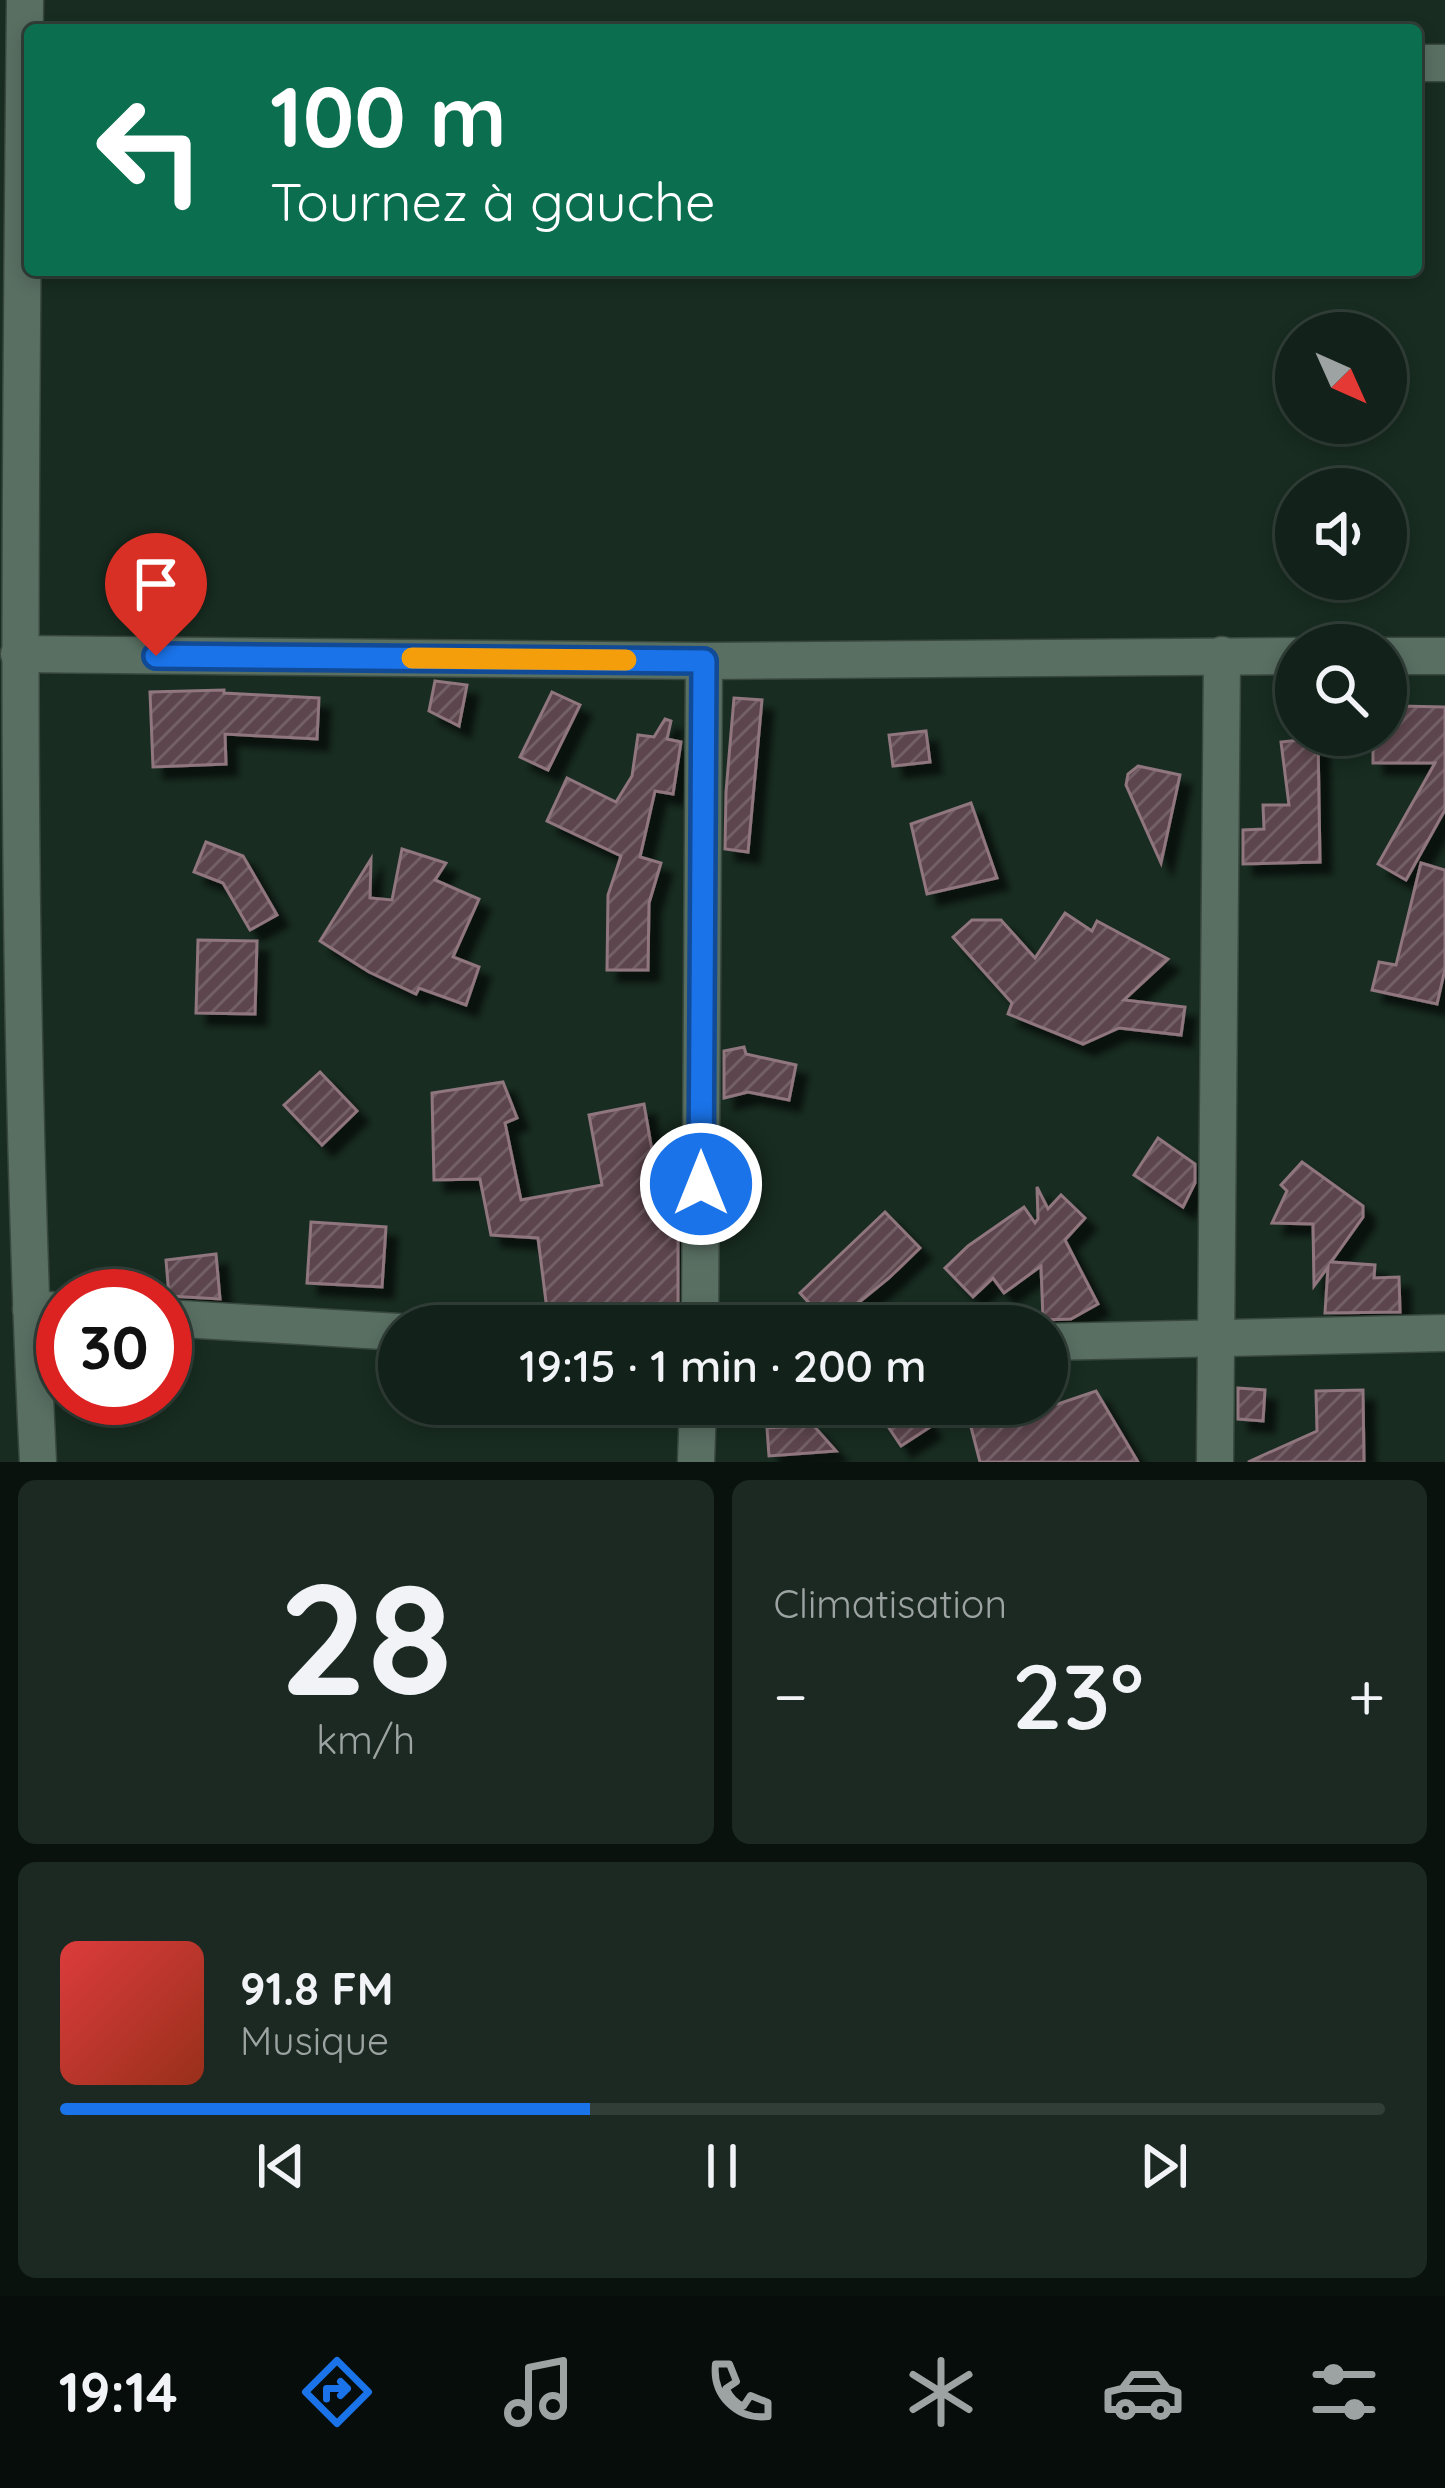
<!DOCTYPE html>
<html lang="fr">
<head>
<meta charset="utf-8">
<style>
	:root { --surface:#122119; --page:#1b2922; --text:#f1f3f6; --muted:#9ca3a2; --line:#313e38; --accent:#1a73e8 }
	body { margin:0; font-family:Quicksand,sans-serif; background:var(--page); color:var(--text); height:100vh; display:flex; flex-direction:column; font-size:45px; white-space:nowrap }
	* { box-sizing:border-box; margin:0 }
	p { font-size:39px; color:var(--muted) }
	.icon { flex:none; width:66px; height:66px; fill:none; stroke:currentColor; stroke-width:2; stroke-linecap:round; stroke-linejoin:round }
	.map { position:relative; height:1462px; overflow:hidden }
	.drawer { display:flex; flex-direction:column; gap:18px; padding:18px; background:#0a120e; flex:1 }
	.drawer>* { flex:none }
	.guide { position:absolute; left:24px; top:24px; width:1398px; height:252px; border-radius:12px; box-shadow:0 6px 18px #0003,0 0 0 3px var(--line); background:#0b6e4f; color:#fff; overflow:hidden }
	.needle { width:78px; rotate:135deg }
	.tools { position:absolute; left:1275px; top:312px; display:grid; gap:24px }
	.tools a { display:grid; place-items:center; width:132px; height:132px; border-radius:50%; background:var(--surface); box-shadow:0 6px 18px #0003,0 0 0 3px var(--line); font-size:60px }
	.speed { position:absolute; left:36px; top:1269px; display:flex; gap:24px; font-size:60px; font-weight:700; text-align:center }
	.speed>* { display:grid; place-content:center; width:156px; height:156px; border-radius:50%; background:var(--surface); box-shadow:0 6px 18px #0003,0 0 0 3px var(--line); line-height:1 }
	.speed .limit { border:18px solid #d22; background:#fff; color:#111 }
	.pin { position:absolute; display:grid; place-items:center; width:102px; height:102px; color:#fff; margin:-123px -51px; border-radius:50% 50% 50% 0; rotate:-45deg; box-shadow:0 0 12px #0007 }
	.pin .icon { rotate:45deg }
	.me { position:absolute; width:132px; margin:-66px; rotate:0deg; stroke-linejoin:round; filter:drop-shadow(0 0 9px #0008) }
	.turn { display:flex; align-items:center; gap:42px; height:252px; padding:0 48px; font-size:54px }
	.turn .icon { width:156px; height:156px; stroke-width:2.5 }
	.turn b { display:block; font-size:84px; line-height:102px }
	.big { font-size:90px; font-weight:600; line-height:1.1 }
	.drawer .tile { flex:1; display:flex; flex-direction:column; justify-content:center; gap:18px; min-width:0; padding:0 42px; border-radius:18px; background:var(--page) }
	.drawer .dial { align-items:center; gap:0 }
	.dial b { font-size:156px; line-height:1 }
	.song { display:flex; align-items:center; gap:36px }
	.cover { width:144px; height:144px; border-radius:18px; background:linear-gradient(135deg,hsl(0 70% 55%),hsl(10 70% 35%)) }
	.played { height:12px; border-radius:6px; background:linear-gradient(90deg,var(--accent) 40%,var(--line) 40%) }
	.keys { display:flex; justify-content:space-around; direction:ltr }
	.heat { display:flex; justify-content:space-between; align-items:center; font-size:66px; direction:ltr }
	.drawer .tiles { flex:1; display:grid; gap:18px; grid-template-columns:1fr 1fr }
	.tile:last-child { grid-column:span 2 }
	.trip { position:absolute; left:378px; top:1305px; width:690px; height:120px; border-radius:60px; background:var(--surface); box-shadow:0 6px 18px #0003,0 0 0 3px var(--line); font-weight:600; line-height:120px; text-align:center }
	.dock { display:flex; height:192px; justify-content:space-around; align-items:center; background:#070d0a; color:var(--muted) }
	.dock .icon { width:84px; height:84px }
	.dock .on { color:var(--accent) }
	.dock b { font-size:54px; color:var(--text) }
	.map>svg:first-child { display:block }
	.building { fill:url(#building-hatch); stroke:#90767e; stroke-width:3; filter:url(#shadow) }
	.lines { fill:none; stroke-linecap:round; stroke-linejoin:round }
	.street-casing { stroke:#38483f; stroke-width:39 }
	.secondary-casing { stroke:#38483f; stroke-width:39 }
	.street { stroke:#596f62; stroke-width:36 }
	.secondary { stroke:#596f62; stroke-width:36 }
	.route-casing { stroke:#114b97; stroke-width:30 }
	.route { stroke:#1a73e8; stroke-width:21 }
	.slow { stroke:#f59e0b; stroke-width:21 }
</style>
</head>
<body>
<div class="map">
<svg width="1445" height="1462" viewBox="0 0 1445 1462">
	<defs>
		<pattern id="building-hatch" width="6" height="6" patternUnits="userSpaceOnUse" patternTransform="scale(3)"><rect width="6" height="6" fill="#5d454d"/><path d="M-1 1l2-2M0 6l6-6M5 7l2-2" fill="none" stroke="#735f66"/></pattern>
		<filter id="shadow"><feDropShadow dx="11" dy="11" stdDeviation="3" flood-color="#0009"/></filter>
	</defs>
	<rect width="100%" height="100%" fill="#182c21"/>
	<!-- building -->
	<g class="building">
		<path d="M435,681L467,685L459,726L429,711Z"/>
		<path d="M224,690V693L319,698L317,739L225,734L226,764L153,767L150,692Z"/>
		<path d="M552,692L580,705L548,770L520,757Z"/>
		<path d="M734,698L762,700L748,852L725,849L726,792Z"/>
		<path d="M1399,706L1445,707V810L1406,880L1378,864L1435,763H1373V735H1386V709H1399Z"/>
		<path d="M665,719L671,721L667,739L681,742L673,794L655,791L640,857L661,863L649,903L648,970H607L608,895L621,856L547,821L567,778L616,802L632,776L638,735L654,737Z"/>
		<path d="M926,731L930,762L893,766L889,735Z"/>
		<path d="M1318,738L1320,862L1243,864V830L1264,829L1263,805H1289L1281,742Z"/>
		<path d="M1138,766L1180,775L1161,863L1126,785L1128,774Z"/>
		<path d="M971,803L997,878L927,894L911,824Z"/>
		<path d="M206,842L243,856L277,915L250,930L223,883L194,872Z"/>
		<path d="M402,849L446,863L435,880L479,899L453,957L479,967L466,1005L419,988L416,994L369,972L320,941L371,859L370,898L392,900Z"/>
		<path d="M1421,863L1445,870V969L1437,1004L1372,990L1379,962L1396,965Z"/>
		<path d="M1065,913L1092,931L1097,921L1168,959L1124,1000L1185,1007L1181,1035L1119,1028L1083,1044L1008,1014L1012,1003L953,937L972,920H1001L1035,958Z"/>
		<path d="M198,940L257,941L255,1014L196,1013Z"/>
		<path d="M744,1047L746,1054L796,1065L789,1100L748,1092L724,1098V1051Z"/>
		<path d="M320,1072L357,1111L322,1145L284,1105Z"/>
		<path d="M503,1082L517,1118L505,1123L521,1200L602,1185L589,1115L644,1104L656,1174L675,1171L678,1190V1326H618V1319L549,1326L538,1238L491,1235L480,1179L434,1180L432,1093Z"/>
		<path d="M1158,1138L1195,1164V1183L1183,1207L1134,1175Z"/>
		<path d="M1302,1162L1363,1206V1217L1331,1262L1375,1265L1374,1278L1399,1277L1400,1312L1325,1313L1328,1267L1314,1286L1313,1224L1272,1223L1287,1191L1281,1185Z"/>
		<path d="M1037,1187L1048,1209L1061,1195L1085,1218L1065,1240L1098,1304L1071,1319L1043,1320L1041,1266L1004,1293L993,1278L973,1297L945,1268L968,1246L1024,1207L1035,1223L1038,1219Z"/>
		<path d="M885,1212L920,1248L889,1278L830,1326L800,1293Z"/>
		<path d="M311,1222L386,1227L382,1287L307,1283Z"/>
		<path d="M216,1254L220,1299L169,1296L166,1260Z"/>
		<path d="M1238,1388L1265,1390L1263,1421L1238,1419Z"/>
		<path d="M1363,1390L1364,1462H1248L1317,1431L1316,1391Z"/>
		<path d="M1096,1391L1138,1462H980L965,1404H1058Z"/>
		<path d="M912,1404H915L930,1427L901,1446L885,1422Z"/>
		<path d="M813,1425L836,1451L769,1456L767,1428Z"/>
	</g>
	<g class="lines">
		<!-- street casing -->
		<g class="street-casing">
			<g id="street">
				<path d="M1416,63H1445"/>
				<path d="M19,654L704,661L1296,656"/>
				<path d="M1386,656H1445"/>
				<path d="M31,1309L63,1311"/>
				<path d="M165,1318L399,1332"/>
				<path d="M700,1326L704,661"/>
				<path d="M1047,1342L1445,1333"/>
				<path d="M696,1462L698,1404"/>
				<path d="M1215,1462L1222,655"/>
			</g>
		</g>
		<!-- secondary casing -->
		<g class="secondary-casing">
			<path id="secondary" d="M25,0C20,487 14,975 38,1462"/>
		</g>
		<!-- street -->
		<use href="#street" class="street"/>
		<!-- secondary -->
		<use href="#secondary" class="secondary"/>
	</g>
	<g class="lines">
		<!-- route casing -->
		<g class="route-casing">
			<path id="route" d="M156,656L704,661L701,1184"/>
		</g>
		<!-- route -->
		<use href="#route" class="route"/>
		<!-- slow -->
		<path class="slow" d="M412,658L626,660"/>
	</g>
</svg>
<div class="tools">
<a><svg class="needle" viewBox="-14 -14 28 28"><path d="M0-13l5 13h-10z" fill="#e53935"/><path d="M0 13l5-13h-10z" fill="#9ca3a2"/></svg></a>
<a><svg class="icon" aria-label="sound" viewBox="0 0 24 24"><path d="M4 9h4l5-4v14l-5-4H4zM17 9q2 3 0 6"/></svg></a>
<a><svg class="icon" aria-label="search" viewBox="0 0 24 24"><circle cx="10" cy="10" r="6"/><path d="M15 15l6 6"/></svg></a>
</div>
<div class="speed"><div class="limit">30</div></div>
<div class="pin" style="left:156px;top:656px;background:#d93025"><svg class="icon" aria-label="arrive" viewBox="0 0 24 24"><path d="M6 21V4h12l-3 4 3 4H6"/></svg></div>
<svg class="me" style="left:701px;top:1184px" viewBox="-20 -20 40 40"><circle r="17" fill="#1a73e8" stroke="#fff" stroke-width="3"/><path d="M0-11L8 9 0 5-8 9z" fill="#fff"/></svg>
<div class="trip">19:15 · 1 min · 200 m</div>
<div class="guide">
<div class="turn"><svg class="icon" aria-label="left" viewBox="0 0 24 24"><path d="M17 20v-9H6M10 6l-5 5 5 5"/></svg><div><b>100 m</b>Tournez à gauche</div></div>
</div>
</div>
<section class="drawer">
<div class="tiles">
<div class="tile dial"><b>28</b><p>km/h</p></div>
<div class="tile"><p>Climatisation</p>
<div class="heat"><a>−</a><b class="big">23°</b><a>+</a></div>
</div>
<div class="tile">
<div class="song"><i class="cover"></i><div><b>91.8 FM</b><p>Musique</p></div></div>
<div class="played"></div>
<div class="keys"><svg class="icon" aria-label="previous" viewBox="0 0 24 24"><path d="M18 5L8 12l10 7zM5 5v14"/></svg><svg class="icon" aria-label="pause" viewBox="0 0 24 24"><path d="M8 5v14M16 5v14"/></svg><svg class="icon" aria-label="next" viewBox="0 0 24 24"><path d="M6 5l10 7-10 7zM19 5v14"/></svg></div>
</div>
</div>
</section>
<nav class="dock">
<b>19:14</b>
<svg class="icon on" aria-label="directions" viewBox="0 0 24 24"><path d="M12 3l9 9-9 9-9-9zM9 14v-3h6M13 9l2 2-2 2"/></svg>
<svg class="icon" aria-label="music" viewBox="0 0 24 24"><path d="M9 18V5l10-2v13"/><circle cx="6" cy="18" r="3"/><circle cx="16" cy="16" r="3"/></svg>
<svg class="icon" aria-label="phone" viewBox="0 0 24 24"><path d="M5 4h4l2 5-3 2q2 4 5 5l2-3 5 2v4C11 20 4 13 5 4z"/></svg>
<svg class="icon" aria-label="climate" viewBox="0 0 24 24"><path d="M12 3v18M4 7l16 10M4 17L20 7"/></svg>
<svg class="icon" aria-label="car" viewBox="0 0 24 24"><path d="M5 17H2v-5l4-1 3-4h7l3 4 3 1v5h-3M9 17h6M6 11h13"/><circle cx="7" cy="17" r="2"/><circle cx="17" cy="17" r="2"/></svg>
<svg class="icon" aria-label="filters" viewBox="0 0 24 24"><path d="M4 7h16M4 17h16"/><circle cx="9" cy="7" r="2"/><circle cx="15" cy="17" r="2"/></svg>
</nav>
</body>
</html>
